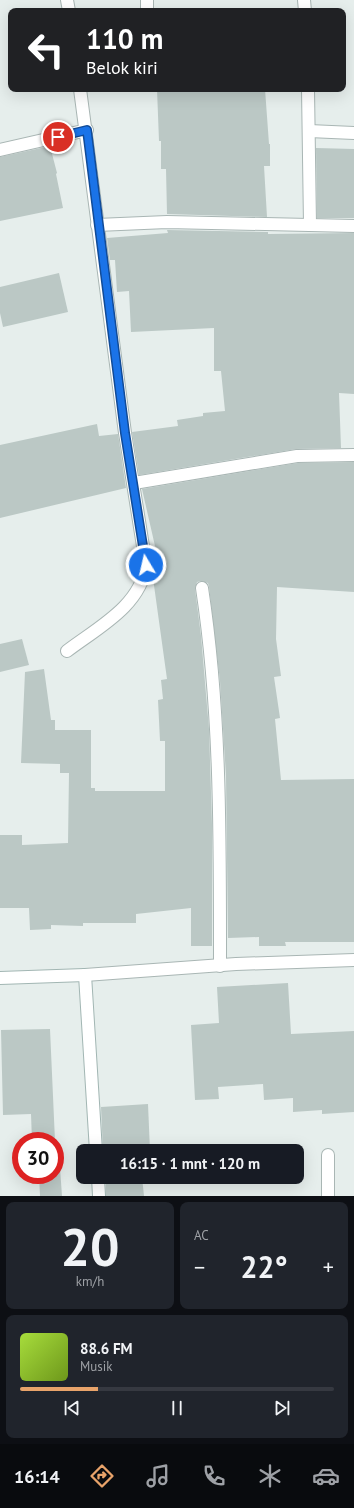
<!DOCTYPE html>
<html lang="id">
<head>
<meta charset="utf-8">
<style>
	:root { --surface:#171b24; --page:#20242c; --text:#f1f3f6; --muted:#9ea1a6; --line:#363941; --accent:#e8a36a }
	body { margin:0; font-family:"PT Sans",sans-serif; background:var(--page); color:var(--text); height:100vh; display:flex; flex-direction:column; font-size:15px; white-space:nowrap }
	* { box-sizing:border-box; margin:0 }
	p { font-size:13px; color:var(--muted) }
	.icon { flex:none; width:22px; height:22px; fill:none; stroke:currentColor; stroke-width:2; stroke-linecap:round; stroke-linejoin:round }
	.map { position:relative; height:1196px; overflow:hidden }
	.sheet { display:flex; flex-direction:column; gap:6px; padding:6px; background:#0d0f14; flex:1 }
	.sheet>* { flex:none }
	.banner { position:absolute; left:8px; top:8px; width:338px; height:84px; border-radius:8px; box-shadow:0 4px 16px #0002; background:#202124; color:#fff; overflow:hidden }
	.speed { position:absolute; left:12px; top:1132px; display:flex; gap:8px; font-size:20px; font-weight:700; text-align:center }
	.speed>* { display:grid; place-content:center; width:52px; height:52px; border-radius:50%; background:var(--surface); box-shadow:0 4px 16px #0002; line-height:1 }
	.speed .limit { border:6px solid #d22; background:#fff; color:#111 }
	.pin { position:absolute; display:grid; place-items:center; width:34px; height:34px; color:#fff; margin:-17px; border:2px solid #fff; border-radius:50%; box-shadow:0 1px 4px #0007 }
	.me { position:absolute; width:44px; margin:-22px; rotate:351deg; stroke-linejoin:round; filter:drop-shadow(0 0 3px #0008) }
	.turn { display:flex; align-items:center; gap:14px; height:84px; padding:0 12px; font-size:18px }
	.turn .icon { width:52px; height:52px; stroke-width:2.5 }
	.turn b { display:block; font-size:28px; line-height:34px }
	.big { font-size:30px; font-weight:600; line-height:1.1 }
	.sheet .card { flex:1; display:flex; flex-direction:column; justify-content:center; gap:6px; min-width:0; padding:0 14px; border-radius:8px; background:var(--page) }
	.sheet .dial { align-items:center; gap:0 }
	.dial b { font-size:52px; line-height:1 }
	.song { display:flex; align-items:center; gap:12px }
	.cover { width:48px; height:48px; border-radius:6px; background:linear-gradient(135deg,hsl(80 70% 55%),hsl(80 70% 35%)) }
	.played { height:4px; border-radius:2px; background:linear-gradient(90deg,var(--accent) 25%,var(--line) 25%) }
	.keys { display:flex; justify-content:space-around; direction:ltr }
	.heat { display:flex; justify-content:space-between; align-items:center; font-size:22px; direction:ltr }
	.sheet .tiles { flex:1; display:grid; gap:6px; grid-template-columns:1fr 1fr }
	.card:last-child { grid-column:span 2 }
	.trip { position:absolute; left:76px; top:1144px; width:228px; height:40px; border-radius:8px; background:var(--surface); box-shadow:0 4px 16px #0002; font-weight:600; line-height:40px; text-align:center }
	.dock { display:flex; height:64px; justify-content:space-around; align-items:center; background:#090b0e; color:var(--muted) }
	.dock .icon { width:28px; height:28px }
	.dock .current { color:var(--accent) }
	.dock b { font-size:18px; color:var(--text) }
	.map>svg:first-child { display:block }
	.building { fill:#bbc8c5 }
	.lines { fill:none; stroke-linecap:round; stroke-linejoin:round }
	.street-casing { stroke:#a9b6b4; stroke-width:14 }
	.secondary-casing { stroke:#a2b6b3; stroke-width:14 }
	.street { stroke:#fff; stroke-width:12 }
	.secondary { stroke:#fff; stroke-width:12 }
	.route-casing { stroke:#114b97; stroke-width:10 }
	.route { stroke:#1a73e8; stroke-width:7 }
</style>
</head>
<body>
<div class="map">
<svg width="354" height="1196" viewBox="0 0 354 1196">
	<rect width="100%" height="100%" fill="#e6eeec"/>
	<!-- building -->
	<g class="building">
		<path d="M157,89H265L269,144H270V166H264L267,217L167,214L166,169H161V141H159Z"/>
		<path d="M50,146L57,173L56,174L63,208L0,221V157Z"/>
		<path d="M316,148L354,149V218H317Z"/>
		<path d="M167,230L268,232V234L354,233V394L339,393L341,448L296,449L139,475L132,432L178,426L177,420L203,416V413L225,411L221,371H214V328L131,332L129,291L117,292L115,260H110L107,238L168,233Z"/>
		<path d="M59,273L68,312L3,327L0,313V287Z"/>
		<path d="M97,424L99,436L118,434L126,488L0,518V445Z"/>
		<path d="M354,462V592L277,587L276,639L281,676L274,677L280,718L275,719L281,780L354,779V942H285L286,946H259V937L228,938L226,776L220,681L209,587L208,583L201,581L197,582L195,589L201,636L209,729L212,824V946H191V908L136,914V923H83V926L51,925V929L30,930L29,908H0V835H22V845L68,843L69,773H60V764L21,763L25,672L44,669L51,720H55V730H91V788H95V791H165V741H160L158,700L163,699L161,680L167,679L152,571L153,564L151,547L155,546L142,489L298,463Z"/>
		<path d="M22,639L29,665L0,672V644Z"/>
		<path d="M288,983L291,1034L354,1031V1112L322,1114V1110L293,1112V1098L264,1100L263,1084L218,1087L219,1099L195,1100L191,1025L219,1023L217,987Z"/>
		<path d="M50,1029L55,1141H32L31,1114L3,1115L1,1030Z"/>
		<path d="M148,1104L150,1151H103L101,1107Z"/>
		<path d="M55,1168H60L62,1196H40L39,1175H55Z"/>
		<path d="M106,1177H142L144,1196H106Z"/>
	</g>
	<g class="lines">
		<!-- street casing -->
		<g class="street-casing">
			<g id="street">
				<path d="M67,0L69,11"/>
				<path d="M304,0L305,11"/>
				<path d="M147,11V0"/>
				<path d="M308,89L310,225"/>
				<path d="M309,131L354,133"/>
				<path d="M0,150L87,130"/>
				<path d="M97,225L167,222L354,226"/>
				<path d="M134,483L297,456L354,455"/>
				<path d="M202,588C221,712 220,840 220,966"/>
				<path d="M67,651C97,628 141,606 146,565L125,433L80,89"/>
				<path d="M85,975L236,964L354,960"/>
				<path d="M328,1196V1155"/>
			</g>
		</g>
		<!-- secondary casing -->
		<g class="secondary-casing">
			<g id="secondary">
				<path d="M0,978L85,975L96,1151"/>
				<path d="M98,1177L99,1196"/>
			</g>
		</g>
		<!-- street -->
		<use href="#street" class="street"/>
		<!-- secondary -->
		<use href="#secondary" class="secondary"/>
	</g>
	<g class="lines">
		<!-- route casing -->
		<g class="route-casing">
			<path id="route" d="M58,137L87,130L125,433L146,565"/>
		</g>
		<!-- route -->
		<use href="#route" class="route"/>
	</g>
</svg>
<div class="speed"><div class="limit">30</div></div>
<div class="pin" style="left:58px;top:137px;background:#d93025"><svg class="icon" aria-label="arrive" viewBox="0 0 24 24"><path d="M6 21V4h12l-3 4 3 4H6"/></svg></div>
<svg class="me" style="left:146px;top:565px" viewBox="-20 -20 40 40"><circle r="17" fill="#1a73e8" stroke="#fff" stroke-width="3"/><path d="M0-11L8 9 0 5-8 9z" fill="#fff"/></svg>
<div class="trip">16:15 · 1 mnt · 120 m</div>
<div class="banner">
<div class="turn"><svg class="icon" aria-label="left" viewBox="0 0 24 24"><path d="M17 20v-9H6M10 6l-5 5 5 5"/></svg><div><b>110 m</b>Belok kiri</div></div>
</div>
</div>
<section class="sheet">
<div class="tiles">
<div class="card dial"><b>20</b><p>km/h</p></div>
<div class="card"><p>AC</p>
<div class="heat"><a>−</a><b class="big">22°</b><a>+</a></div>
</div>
<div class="card">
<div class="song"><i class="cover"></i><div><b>88.6 FM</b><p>Musik</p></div></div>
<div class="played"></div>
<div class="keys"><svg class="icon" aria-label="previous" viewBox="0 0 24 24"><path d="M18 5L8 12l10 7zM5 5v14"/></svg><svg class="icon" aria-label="pause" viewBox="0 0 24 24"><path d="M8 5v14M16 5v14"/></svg><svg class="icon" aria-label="next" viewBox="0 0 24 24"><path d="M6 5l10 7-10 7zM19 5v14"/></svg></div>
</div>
</div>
</section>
<nav class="dock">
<b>16:14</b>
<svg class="icon current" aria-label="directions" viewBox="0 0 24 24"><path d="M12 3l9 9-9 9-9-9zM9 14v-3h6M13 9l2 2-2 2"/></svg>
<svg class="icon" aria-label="music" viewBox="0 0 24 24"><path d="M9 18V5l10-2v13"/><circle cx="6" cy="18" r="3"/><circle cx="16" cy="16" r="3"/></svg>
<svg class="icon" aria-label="phone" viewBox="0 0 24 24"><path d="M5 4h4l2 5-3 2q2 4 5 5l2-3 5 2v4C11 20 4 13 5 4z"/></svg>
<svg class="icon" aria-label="climate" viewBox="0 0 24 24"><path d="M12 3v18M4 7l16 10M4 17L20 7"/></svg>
<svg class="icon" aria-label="car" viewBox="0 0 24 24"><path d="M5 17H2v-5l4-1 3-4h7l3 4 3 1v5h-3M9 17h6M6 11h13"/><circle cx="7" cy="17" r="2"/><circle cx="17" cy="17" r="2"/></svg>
</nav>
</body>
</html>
